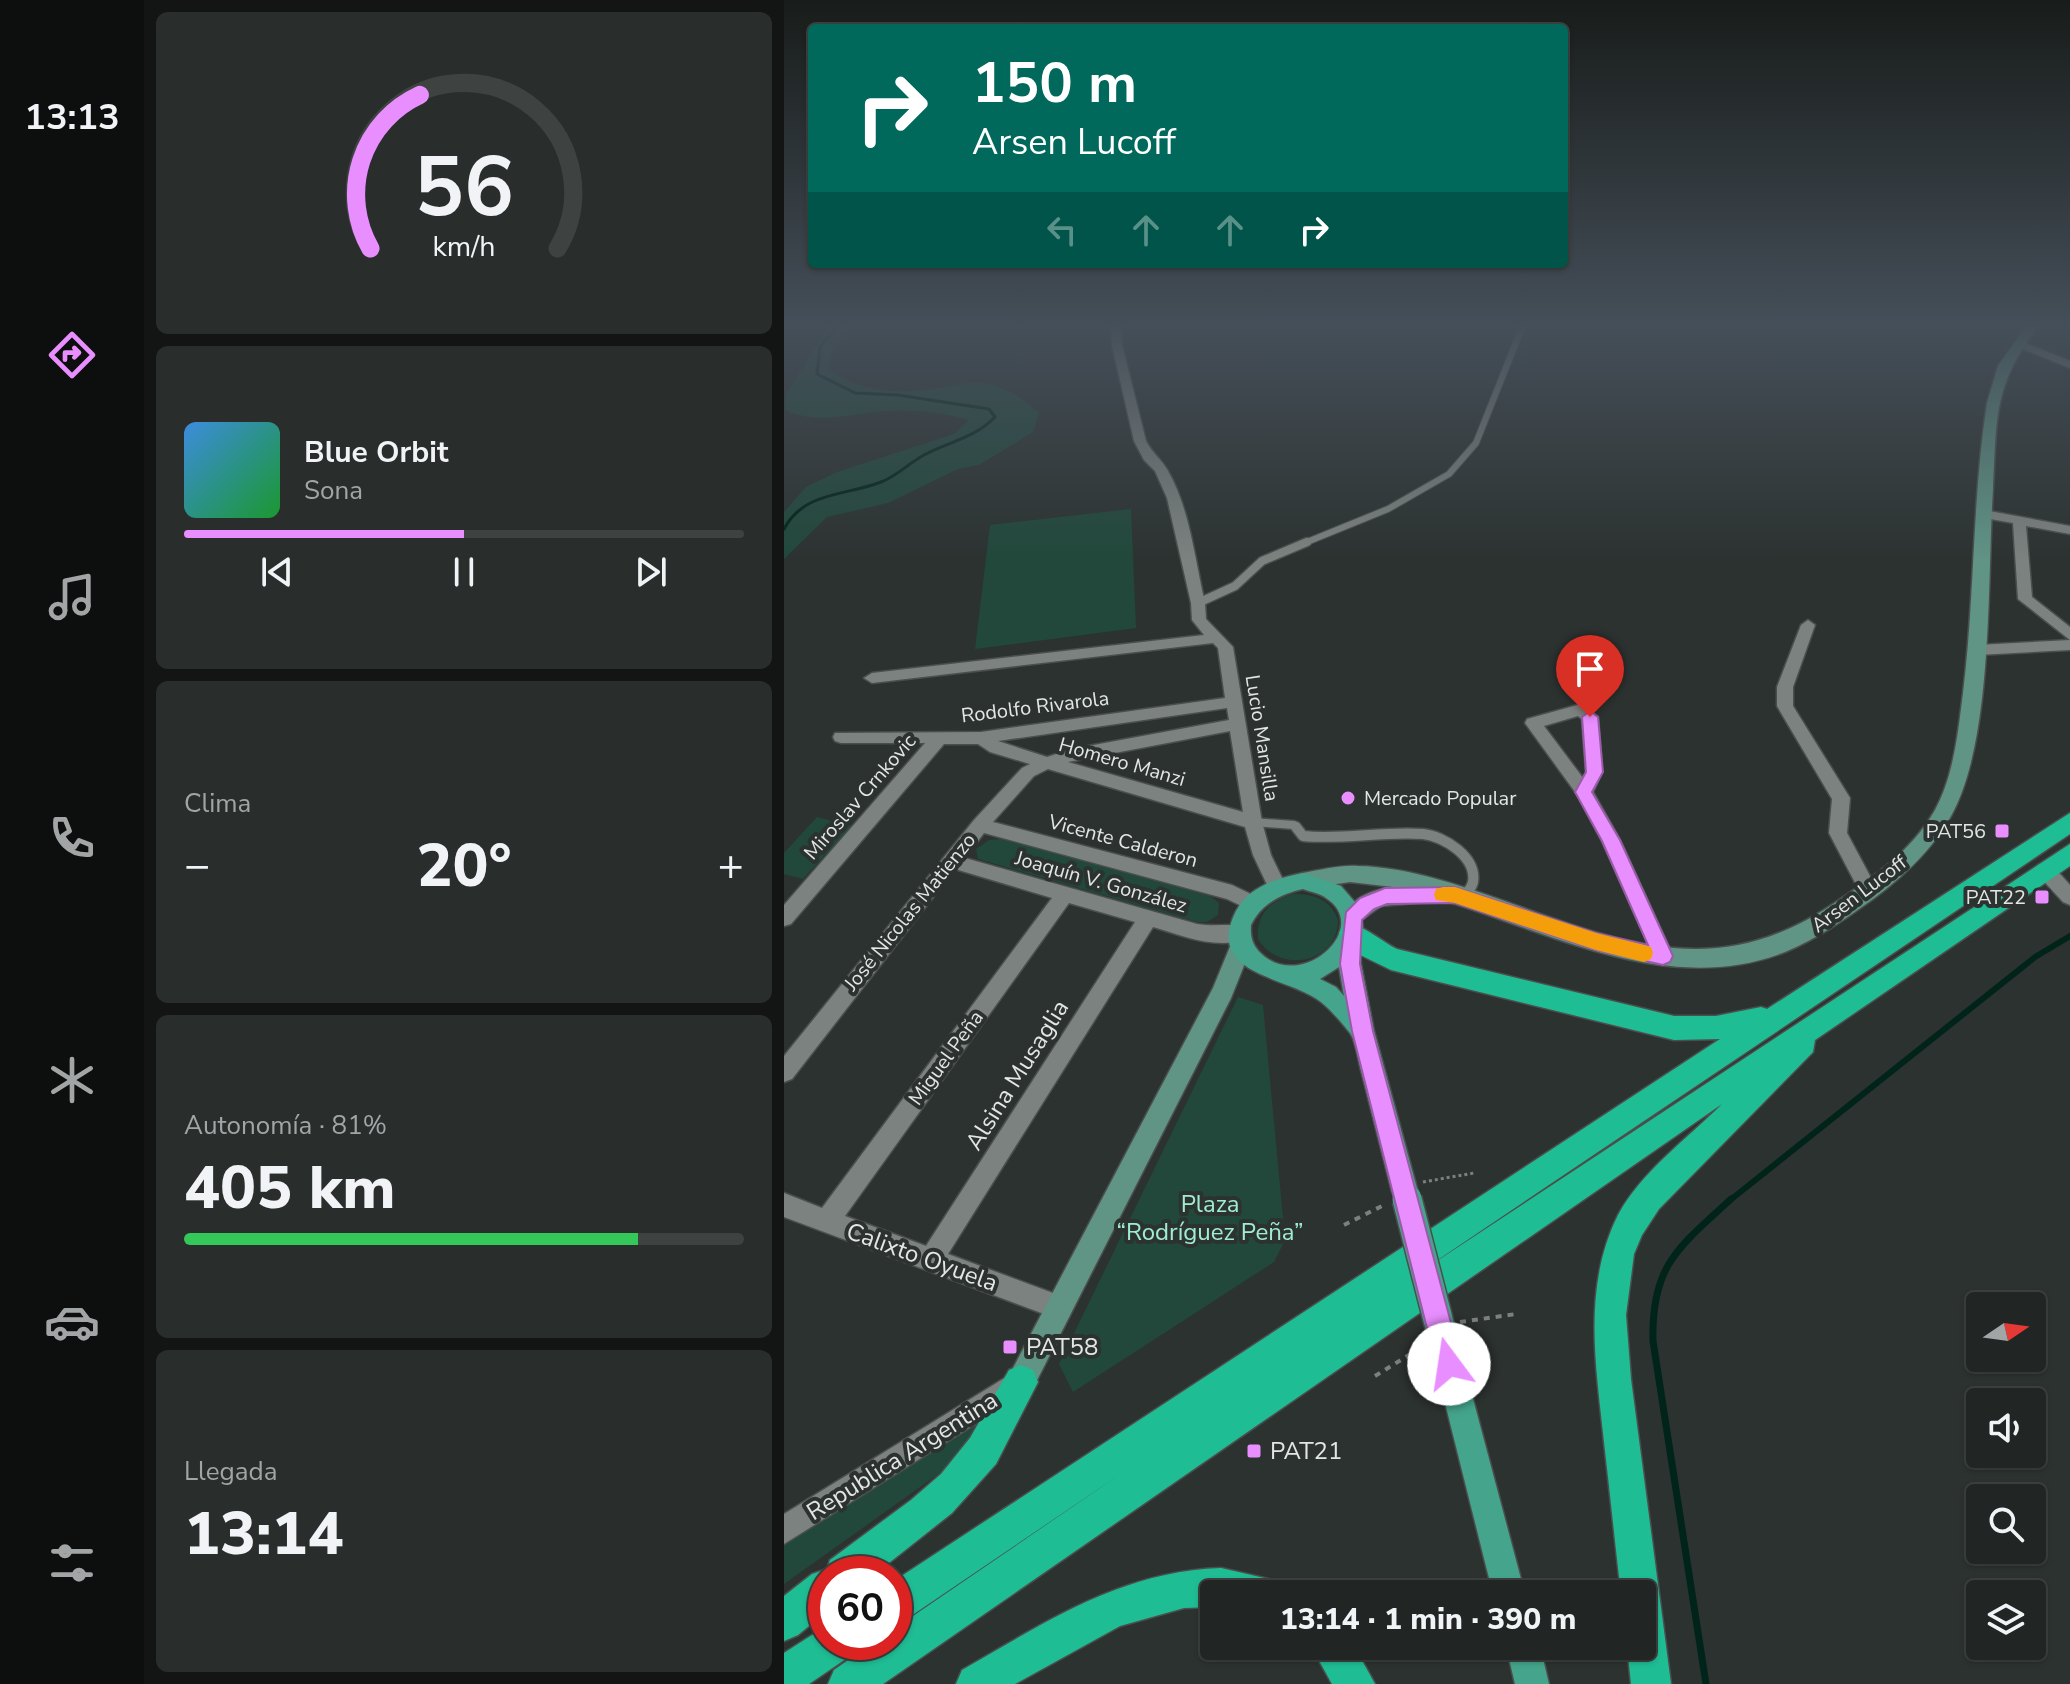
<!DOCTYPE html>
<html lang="es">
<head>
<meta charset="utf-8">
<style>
	:root { --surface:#212624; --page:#292e2c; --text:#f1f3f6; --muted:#a2a5a6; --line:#3e4341; --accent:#e88eff }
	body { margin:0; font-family:"Nunito Sans",sans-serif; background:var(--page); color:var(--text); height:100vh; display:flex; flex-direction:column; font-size:30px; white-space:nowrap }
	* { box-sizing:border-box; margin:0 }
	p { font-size:26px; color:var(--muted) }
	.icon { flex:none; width:44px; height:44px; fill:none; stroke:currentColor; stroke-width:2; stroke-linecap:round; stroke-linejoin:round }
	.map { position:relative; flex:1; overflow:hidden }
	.side { display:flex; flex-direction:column; gap:12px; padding:12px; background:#121514; width:640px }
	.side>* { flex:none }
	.top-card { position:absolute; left:24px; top:24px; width:760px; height:244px; border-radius:8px; box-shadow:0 2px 6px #0004,0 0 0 2px var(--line); background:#00695c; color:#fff; overflow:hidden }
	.needle { width:52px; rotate:77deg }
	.tools { position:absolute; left:1182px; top:1292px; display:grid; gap:16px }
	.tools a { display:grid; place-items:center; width:80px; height:80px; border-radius:8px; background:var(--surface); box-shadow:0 2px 6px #0004,0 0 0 2px var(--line); font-size:40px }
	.speed { position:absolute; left:24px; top:1556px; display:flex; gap:16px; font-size:40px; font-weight:700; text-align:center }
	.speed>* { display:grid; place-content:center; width:104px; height:104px; border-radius:50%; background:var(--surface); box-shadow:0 2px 6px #0004,0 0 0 2px var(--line); line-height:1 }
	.speed .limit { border:12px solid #d22; background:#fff; color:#111 }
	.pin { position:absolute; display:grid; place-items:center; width:68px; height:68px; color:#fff; margin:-82px -34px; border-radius:50% 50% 50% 0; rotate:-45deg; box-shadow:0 0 8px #0007 }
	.pin .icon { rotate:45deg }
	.me { position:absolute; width:88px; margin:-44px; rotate:346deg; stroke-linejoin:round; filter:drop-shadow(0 0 6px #0008) }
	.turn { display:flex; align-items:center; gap:28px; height:168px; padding:0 32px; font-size:36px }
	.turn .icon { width:104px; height:104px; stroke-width:2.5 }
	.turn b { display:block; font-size:56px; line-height:68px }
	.lanes { display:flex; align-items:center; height:76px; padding:0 32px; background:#0003; justify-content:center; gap:40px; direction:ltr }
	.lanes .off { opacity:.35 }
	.big { font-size:60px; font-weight:800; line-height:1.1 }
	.side .widget { flex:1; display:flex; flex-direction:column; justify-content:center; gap:12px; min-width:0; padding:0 28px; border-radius:12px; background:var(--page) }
	.side .dial { align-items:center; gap:0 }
	.dial svg { height:208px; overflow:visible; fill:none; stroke:var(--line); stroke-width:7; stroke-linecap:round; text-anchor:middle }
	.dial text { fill:var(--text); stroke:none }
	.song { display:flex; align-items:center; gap:24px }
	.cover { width:96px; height:96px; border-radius:12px; background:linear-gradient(135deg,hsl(210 70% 55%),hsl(130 70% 35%)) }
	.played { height:8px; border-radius:4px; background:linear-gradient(90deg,var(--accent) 50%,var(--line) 50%) }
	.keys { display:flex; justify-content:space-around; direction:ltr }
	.heat { display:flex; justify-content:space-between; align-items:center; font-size:44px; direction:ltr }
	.charge { height:12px; border-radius:6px; background:linear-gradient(90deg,#34c759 81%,var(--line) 0) }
	.trip { position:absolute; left:416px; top:1580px; width:456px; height:80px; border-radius:8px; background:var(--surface); box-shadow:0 2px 6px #0004,0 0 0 2px var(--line); font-weight:800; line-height:80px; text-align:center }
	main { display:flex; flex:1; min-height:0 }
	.dock { display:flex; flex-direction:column; width:144px; justify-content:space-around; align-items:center; background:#0d0f0e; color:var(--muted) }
	.dock .icon { width:56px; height:56px }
	.dock .on { color:var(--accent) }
	.dock b { font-size:36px; color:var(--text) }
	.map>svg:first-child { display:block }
	.green { fill:#21483b }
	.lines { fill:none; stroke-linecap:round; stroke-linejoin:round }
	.stream-far2 { stroke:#01241a; stroke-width:3 }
	.stream-far1 { stroke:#01241a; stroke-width:6 }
	.stream { stroke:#01241a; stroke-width:7 }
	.lane-far2-casing { stroke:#4a4f4d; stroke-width:8 }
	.lane-far1-casing { stroke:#4a4f4d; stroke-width:11 }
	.lane-casing { stroke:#4a4f4d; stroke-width:13 }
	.street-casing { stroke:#4a4f4d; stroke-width:3 }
	.secondary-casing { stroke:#4a4f4d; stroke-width:3 }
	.primary-casing { stroke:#4a4f4d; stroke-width:3 }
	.highway-casing { stroke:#4a4f4d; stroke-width:3 }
	.path-far1 { stroke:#7c817f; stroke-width:3; stroke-dasharray:3 3; stroke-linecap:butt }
	.path { stroke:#7c817f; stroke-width:4; stroke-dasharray:6 6; stroke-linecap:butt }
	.lane-far2 { stroke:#7c827f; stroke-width:6 }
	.lane-far1 { stroke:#7c827f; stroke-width:8 }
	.lane { stroke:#7c827f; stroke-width:10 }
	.street { fill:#7c827f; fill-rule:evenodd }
	.secondary { fill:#609485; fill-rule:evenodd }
	.primary { fill:#44a58c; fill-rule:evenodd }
	.highway { fill:#1fbd94; fill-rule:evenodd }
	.primary-bridge-far1-casing { stroke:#4a4f4d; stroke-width:26; stroke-linecap:butt }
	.primary-bridge-casing { stroke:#4a4f4d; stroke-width:32; stroke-linecap:butt }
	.path-bridge { stroke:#7c817f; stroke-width:4; stroke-dasharray:6 6; stroke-linecap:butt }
	.primary-bridge-far1 { stroke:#44a58c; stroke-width:23 }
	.primary-bridge { stroke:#44a58c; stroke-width:29 }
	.route { fill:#e88eff; stroke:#975ca6; stroke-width:2 }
	.slow { fill:#f59e0b }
	.poi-dot { fill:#e88eff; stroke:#2c3230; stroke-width:3 }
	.labels { text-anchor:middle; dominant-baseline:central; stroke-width:8; stroke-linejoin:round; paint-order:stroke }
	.street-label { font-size:20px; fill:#e2e6e4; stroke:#2c3230 }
	.poi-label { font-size:20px; fill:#e2e6e4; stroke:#2c3230; text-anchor:end }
	.near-street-label { font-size:24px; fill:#e2e6e4; stroke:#2c3230 }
	.near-park-label { font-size:24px; fill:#9fedd0; stroke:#2c3230 }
	.near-poi-label { font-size:24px; fill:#e2e6e4; stroke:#2c3230; text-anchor:start }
</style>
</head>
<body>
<main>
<nav class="dock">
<b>13:13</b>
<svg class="icon on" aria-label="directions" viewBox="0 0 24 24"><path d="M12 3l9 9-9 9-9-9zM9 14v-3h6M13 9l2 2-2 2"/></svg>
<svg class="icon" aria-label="music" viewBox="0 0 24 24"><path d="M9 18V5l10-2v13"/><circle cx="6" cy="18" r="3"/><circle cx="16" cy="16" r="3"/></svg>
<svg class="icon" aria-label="phone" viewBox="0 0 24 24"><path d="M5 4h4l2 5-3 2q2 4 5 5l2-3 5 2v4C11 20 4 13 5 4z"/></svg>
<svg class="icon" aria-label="climate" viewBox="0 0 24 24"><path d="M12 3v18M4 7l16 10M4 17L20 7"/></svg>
<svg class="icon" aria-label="car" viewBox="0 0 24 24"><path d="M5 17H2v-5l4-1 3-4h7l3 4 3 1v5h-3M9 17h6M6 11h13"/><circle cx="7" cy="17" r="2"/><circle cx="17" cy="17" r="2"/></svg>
<svg class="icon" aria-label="filters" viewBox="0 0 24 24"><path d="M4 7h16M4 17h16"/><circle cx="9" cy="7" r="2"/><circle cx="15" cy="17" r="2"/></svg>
</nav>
<section class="side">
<div class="widget dial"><svg viewBox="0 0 100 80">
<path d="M14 69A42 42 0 1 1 86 69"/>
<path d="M14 69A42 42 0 0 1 33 10" stroke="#e88eff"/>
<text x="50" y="56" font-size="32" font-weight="700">56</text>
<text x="50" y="72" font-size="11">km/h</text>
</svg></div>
<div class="widget">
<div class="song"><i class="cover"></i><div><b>Blue Orbit</b><p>Sona</p></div></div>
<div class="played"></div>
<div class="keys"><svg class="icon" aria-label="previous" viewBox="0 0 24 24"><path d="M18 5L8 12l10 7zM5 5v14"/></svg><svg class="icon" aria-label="pause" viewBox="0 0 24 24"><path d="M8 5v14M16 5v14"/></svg><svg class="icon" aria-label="next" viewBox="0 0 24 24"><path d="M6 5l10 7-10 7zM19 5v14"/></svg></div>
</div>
<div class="widget"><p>Clima</p>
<div class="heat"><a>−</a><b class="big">20°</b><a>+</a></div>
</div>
<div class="widget"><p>Autonomía · 81%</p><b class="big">405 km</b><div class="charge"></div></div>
<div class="widget"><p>Llegada</p><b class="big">13:14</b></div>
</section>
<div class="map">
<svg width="1286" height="1684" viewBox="0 0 1286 1684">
	<rect width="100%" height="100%" fill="#2c3230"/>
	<!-- green -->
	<g class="green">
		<path d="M46,325H68L48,351L45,368C66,389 110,394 139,390C157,388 177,382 195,383C219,384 238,398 255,413L249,432L195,465L174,469L104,503L43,517L0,559V512L22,487L53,472L170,434L185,420C158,412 128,409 99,411C63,414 35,425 1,410L2,394Z"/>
		<path d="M347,509L352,628L191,649L206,525Z"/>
		<path d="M33,817L67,826L19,879L0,874V853Z"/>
		<path d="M217,839L426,896L435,903L434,915L423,922H413L194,859L192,849L205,840Z"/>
		<path d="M509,894C530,894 546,899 554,920C554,964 495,974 474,939C472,914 486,901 509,894Z"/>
		<path d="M454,997L479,1005L501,1240L490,1262L289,1392L275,1364Z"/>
		<path d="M220,1414L160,1470L0,1584V1541L161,1440Z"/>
	</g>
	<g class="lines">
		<!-- stream-far2 -->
		<path class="stream-far2" d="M0,529C20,491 62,496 97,482C113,476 125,463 140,455C164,442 191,438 211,417L205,409L114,395L71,393L33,374L36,347L53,325"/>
		<!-- stream-far1 -->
		<path class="stream-far1" d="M945,1201L1251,957L1286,936"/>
		<!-- stream -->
		<path class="stream" d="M922,1684L869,1341C867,1265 895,1247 947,1199"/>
		<!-- lane-far2 casing -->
		<g class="lane-far2-casing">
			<path id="lane-far2" d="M518,544L604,509L665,474L692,443L739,325"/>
		</g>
		<!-- lane-far1 casing -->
		<g class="lane-far1-casing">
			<g id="lane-far1">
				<path d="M414,603L451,586L478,561L523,542"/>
				<path d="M469,822L510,825L513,829"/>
			</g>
		</g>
		<!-- lane casing -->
		<g class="lane-casing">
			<path id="lane" d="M512,827L519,836C559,840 599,831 639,834C660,836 693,857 689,882C688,887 683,893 680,898"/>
		</g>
		<!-- street casing -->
		<g class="street-casing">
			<g id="street">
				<path d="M327,325H337L338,345L362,441C368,453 378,460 384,471C406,509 411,561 421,603L422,619L449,647L478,822L487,855L502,886L500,891H486L469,855L461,827L264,769L250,776L209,822L448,885L475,898L477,903L475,908L468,911L443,899L200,833L181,858L413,924C430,927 450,923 463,927L466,933L463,939C431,950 400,936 369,927L164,1254L285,1299L288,1308L285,1317L276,1320L0,1217V1193L38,1208L268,898L171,869L8,1079L0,1082V1056L190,820L238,768L246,764L206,752L194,744H160L7,924L0,926V905L141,743H57L51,741L49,737L51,733L197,732L441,698L434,648L429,643L88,683L80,678L88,673L420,635L408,620L407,603L383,498L371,471L360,460L350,441L328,345ZM443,708L445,720L288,749L263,757L214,741ZM446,731L459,812L284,762L289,761ZM285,903L351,922L142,1246L61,1216Z"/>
				<path d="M1231,342H1239L1286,361V368L1231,346Z"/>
				<path d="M1200,510L1286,526V534L1242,526L1248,597L1286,627V640L1234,599L1229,523L1195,517L1193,514Z"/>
				<path d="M1024,620L1031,625L1009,687V706L1066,798L1063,833L1094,891L1092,896H1078L1045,833L1048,799L993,706V687L1017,625Z"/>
				<path d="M1286,640V650L1193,655L1185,650L1193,645Z"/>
				<path d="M797,704L814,717L818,772L809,792L836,840L889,956L886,962L879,964L872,962L818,841L794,796L741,723L743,719ZM794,716L798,719L802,772L799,778L760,726Z"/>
				<path d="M1261,863L1268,865L1286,885V905L1279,902L1254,875L1252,870L1254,865Z"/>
				<path d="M227,1374L236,1378L240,1387L236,1396L0,1544V1514Z"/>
			</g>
		</g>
		<!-- secondary casing -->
		<g class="secondary-casing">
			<g id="secondary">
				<path d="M1243,325H1255C1209,385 1213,417 1209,489C1203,579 1210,739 1167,816C1148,850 1120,876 1089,899C1061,919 1033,939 1001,952C883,998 764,931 652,898L643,902L597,906L569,926L561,923L558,917C569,897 588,890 609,887L566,882L519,889L512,887L509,881L512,875L519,873C537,870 555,865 573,866C651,867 742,913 818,934C905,959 973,955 1049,904C1087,879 1128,851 1151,810C1170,775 1174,732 1179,693C1191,597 1188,499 1203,403L1214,366Z"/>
				<path d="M458,934L466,937L469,943L447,998L247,1392L237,1396L227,1392L223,1382L227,1372L429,988L450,937Z"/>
			</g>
		</g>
		<!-- primary casing -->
		<g class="primary-casing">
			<g id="primary">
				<path d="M519,873L557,886L576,908L579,928L575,937L577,964L590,1031L634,1192L630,1201L621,1205L612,1201L608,1192C598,1153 588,1113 578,1074C574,1061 573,1043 566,1033C558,1023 546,1009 537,1002C505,976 419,976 452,911C465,886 494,878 519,873ZM519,889C526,892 536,893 542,898C587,927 522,988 481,957C469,947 466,939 467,925C477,904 497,894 519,889ZM555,967L560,996L552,987L536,979Z"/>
				<path d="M658,1321L668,1325L672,1335L741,1594H709L644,1335L648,1325Z"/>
				<path d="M722,1646H756L765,1684H731Z"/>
			</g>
		</g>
		<!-- highway casing -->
		<g class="highway-casing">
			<g id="highway">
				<path d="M1286,813V834L624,1280L1286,844V866L1031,1040L1029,1052L875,1209L858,1235L850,1254L842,1315L847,1379L887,1684H847L843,1646H858V1594H837C831,1543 826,1493 820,1442C812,1365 798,1288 834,1215C857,1172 904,1138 938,1104L99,1684H44L50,1670L90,1642H110V1629L338,1473L124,1618L110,1623V1581L936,1039L890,1040L607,970L568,951L555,933L559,925C575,920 596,941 613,949L890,1016H932L977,1007L983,1009Z"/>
				<path d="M237,1365L249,1370L254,1382L212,1464L168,1513L91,1574H42V1612L14,1635L0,1641V1596L28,1574L43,1569L46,1560L127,1500L157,1474L186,1438L225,1370Z"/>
				<path d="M437,1568L489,1580L494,1594H430V1607L400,1608L336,1626L231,1684H172L178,1670C262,1622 338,1571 437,1568Z"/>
				<path d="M42,1626V1642H72L66,1656L25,1684H0V1653Z"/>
				<path d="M527,1646H570L591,1684H548Z"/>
			</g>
		</g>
		<!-- path-far1 -->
		<path class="path-far1" d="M639,1182L690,1173"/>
		<!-- path -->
		<g class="path">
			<path d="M560,1225L598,1206"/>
			<path d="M676,1322L732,1314"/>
			<path d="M591,1376L633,1350"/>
		</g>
		<!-- lane-far2 -->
		<use href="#lane-far2" class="lane-far2"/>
		<!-- lane-far1 -->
		<use href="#lane-far1" class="lane-far1"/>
		<!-- lane -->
		<use href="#lane" class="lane"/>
		<!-- street -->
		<use href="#street" class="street"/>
		<!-- secondary -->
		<use href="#secondary" class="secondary"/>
		<!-- primary -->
		<use href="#primary" class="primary"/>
		<!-- highway -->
		<use href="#highway" class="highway"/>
		<!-- primary-bridge-far1 casing -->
		<g class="primary-bridge-far1-casing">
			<path id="primary-bridge-far1" d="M621,1192L623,1201"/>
		</g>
		<!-- primary-bridge casing -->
		<g class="primary-bridge-casing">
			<path id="primary-bridge" d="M623,1199L658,1335"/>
		</g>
		<!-- path-bridge -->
		<path class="path-bridge" d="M633,1350L636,1348L634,1340"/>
		<!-- primary-bridge-far1 -->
		<use href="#primary-bridge-far1" class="primary-bridge-far1"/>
		<!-- primary-bridge -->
		<use href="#primary-bridge" class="primary-bridge"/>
	</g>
	<!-- sky -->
	<linearGradient id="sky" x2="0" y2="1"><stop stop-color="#181c1a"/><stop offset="0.58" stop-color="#454f59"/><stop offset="1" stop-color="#454f59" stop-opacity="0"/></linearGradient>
	<rect width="1286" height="561" fill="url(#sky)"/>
	<!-- route -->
	<path class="route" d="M806,711L814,717L819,772L808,792L836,840L889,956L886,962L879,965L812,950L671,903L603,904L590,909L578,920L576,964L589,1031L678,1364L674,1373L665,1377L656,1373L652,1364L568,1031L556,964L562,912L576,898L601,888L671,887L812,933L864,945L818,841L791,792L802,772L798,717Z"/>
	<!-- slow -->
	<path class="slow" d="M659,887H671L812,933L860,945L867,947L869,953L867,959L860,962L812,950L671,903L652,900L650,895L652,889Z"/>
	<!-- markers -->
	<g class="poi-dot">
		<circle cx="564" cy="798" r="8"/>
		<rect x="1210" y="823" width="16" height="16" rx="4"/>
		<rect x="1250" y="889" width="16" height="16" rx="4"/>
		<rect x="218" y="1339" width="16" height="16" rx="4"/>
		<rect x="462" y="1443" width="16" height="16" rx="4"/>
	</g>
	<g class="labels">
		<!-- street labels -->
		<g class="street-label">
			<text transform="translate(251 707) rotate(-7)">Rodolfo Rivarola</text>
			<text transform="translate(478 738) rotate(81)">Lucio Mansilla</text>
			<text transform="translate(338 762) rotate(16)">Homero Manzi</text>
			<text transform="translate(76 797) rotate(-49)">Miroslav Crnkovic</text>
			<text transform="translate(339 841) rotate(15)">Vicente Calderon</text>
			<text transform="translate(317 882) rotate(16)">Joaquín V. González</text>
			<text transform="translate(1075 894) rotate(-37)">Arsen Lucoff</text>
			<text transform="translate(126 912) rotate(-51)">José Nicolas Matienzo</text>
			<text transform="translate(162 1058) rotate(-54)">Miguel Peña</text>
		</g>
		<!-- poi labels -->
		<g class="poi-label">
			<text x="580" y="798" text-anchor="start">Mercado Popular</text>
			<text x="1202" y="831">PAT56</text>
			<text x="1242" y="897">PAT22</text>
		</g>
		<!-- near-street labels -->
		<g class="near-street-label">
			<text transform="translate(233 1075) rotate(-58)">Alsina Musaglia</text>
			<text transform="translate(138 1257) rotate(20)">Calixto Oyuela</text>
			<text transform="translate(118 1456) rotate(-32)">Republica Argentina</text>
		</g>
		<!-- near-park labels -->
		<g class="near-park-label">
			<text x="426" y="1204">Plaza<tspan x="426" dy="28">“Rodríguez Peña”</tspan></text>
		</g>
		<!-- near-poi labels -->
		<g class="near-poi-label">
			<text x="242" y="1347">PAT58</text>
			<text x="486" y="1451">PAT21</text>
		</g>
	</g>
</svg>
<div class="tools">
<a><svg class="needle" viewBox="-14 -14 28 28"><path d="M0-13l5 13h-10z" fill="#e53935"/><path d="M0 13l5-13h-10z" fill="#a2a5a6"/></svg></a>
<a><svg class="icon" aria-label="sound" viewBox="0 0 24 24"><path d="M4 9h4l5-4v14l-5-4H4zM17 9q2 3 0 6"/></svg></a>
<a><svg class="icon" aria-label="search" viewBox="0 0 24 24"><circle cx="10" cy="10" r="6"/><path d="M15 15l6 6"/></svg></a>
<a><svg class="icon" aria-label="layers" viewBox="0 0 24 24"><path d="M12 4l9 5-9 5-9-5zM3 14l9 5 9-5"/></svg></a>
</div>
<div class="speed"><div class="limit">60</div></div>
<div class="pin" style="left:806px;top:717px;background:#d93025"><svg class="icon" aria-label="arrive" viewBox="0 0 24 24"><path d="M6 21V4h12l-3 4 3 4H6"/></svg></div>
<svg class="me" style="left:665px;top:1364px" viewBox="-20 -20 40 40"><circle r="19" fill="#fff"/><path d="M0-13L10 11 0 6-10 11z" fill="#e88eff"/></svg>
<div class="trip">13:14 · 1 min · 390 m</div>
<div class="top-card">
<div class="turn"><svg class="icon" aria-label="right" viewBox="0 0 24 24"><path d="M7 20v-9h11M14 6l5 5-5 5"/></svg><div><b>150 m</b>Arsen Lucoff</div></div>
<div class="lanes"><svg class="icon off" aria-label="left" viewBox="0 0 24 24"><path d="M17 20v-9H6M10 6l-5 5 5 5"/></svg><svg class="icon off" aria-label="ahead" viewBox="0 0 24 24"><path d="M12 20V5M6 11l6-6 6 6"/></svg><svg class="icon off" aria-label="ahead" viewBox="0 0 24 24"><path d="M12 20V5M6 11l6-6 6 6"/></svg><svg class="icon" aria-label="right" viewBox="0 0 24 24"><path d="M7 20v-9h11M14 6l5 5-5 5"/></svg></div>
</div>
</div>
</main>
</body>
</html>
